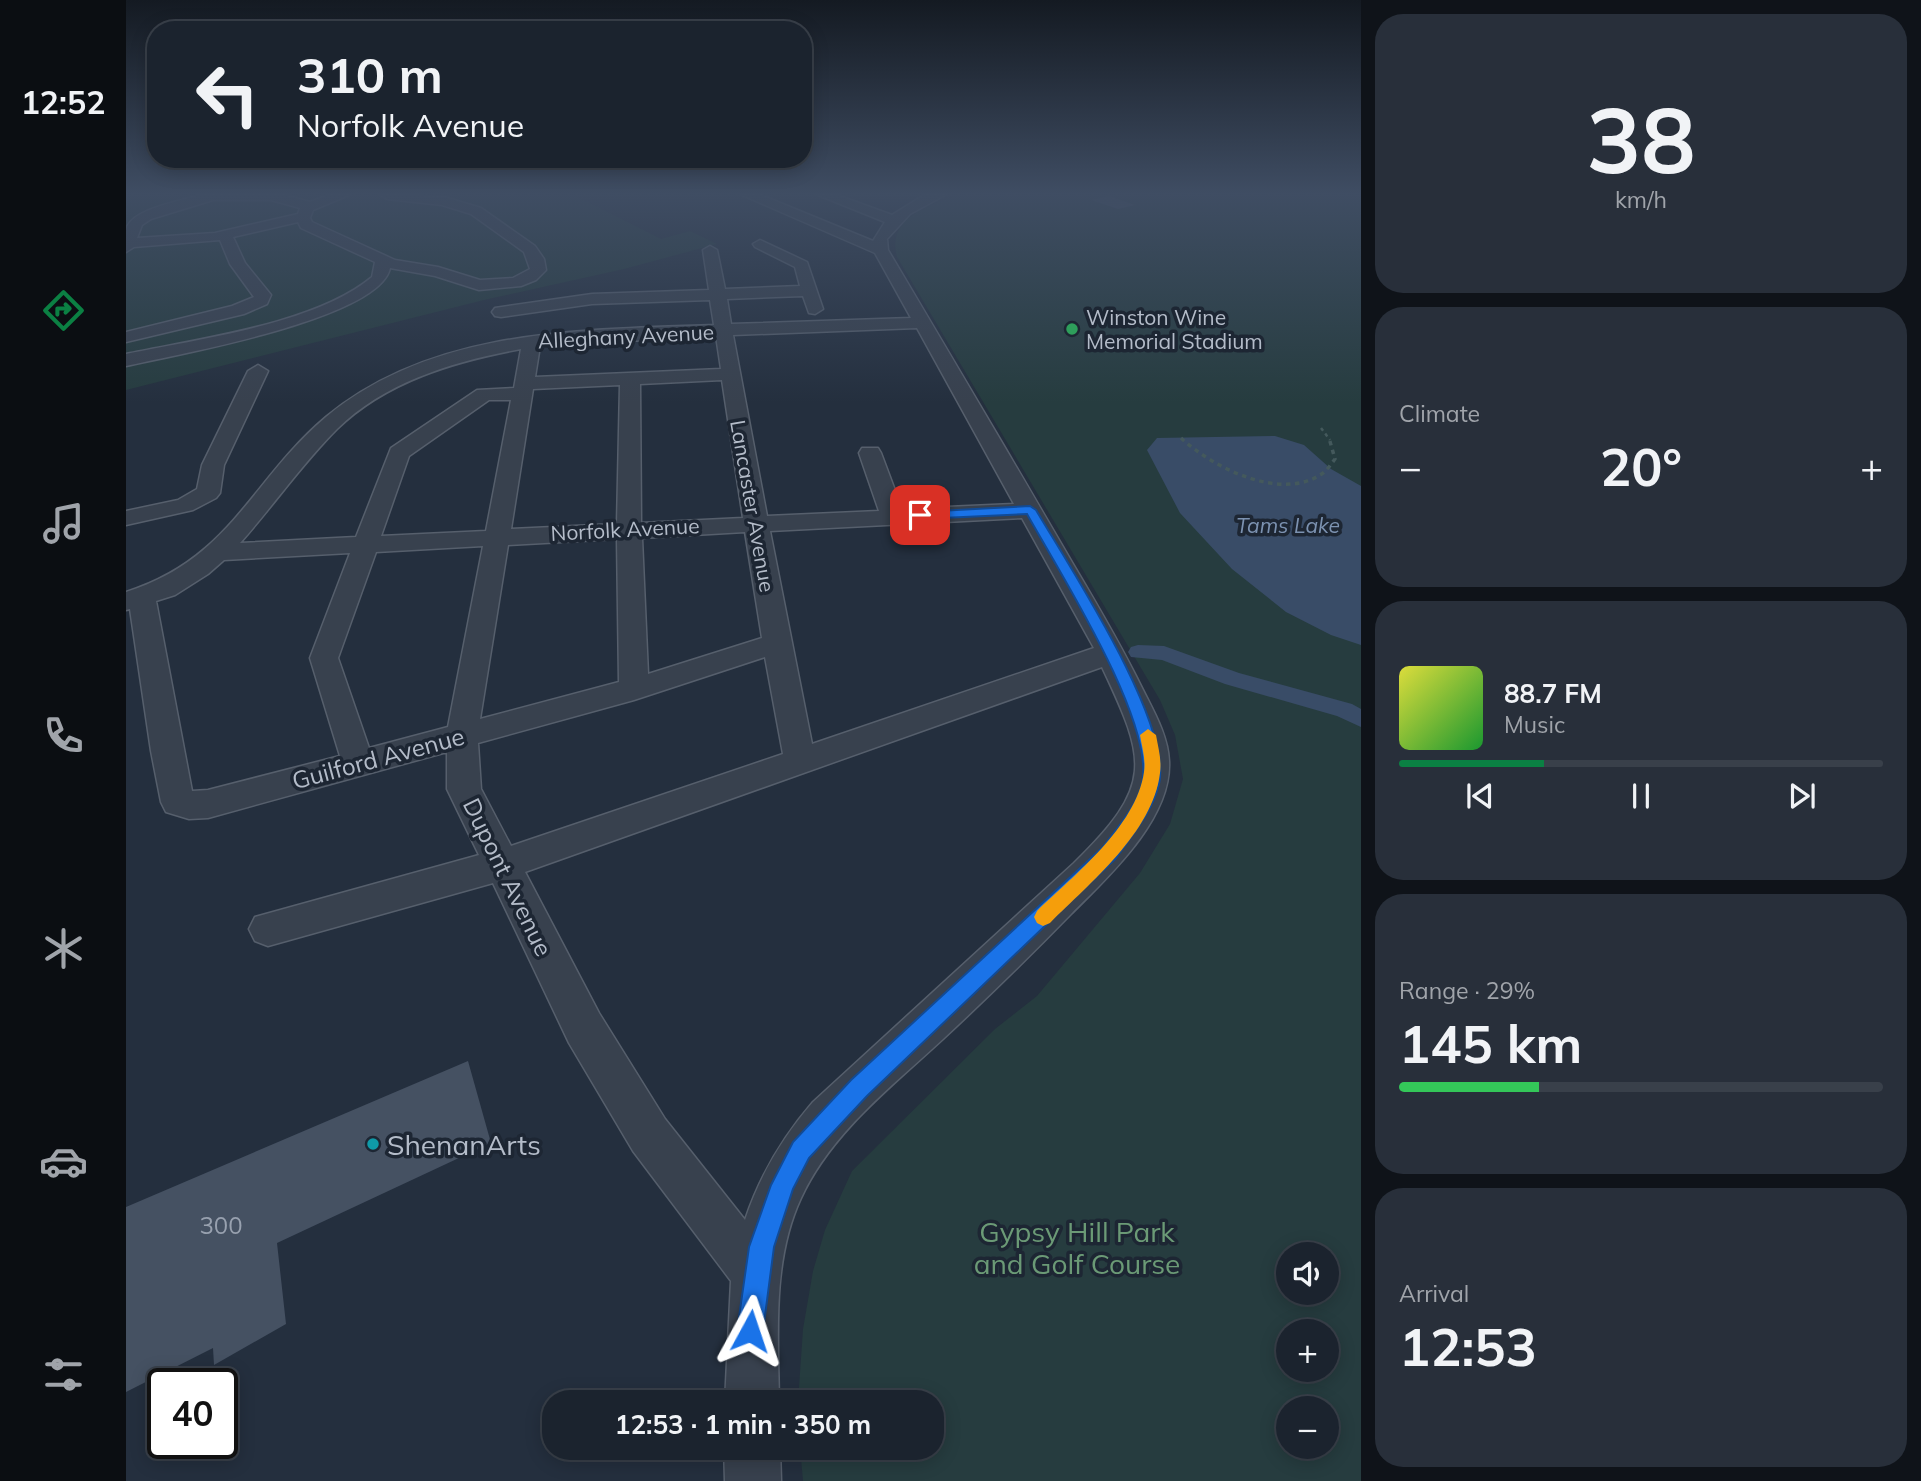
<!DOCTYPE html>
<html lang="en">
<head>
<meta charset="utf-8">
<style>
	:root { --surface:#1b232e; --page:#282f3a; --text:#f1f3f6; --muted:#a0a4aa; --line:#39404a; --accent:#0b8043 }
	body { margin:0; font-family:Mulish,sans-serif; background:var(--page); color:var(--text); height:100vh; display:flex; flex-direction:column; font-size:26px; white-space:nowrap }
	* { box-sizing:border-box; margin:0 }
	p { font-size:23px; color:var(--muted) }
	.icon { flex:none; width:38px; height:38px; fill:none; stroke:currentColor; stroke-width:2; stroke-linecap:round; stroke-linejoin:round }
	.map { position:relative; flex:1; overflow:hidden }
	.sheet { display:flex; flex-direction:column; gap:14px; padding:14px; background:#0f1319; width:560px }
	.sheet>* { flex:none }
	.top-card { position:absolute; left:21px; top:21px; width:665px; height:147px; border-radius:28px; box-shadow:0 4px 18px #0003,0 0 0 2px var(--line); background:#1b232e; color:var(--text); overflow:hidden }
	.controls { position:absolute; left:1150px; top:1242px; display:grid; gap:14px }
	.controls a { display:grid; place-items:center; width:63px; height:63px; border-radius:50%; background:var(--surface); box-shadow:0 4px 18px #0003,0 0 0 2px var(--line); font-size:35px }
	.speed { position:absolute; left:21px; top:1368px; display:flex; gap:14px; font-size:35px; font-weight:700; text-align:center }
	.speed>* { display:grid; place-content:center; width:91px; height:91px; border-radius:50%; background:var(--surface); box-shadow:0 4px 18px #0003,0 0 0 2px var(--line); line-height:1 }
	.speed .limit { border:4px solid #111; border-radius:10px; background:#fff; color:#111 }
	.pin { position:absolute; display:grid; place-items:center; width:60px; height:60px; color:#fff; margin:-30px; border-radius:14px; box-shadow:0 4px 10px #0006 }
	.me { position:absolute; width:77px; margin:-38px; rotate:5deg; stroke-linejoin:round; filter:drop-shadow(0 0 5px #0008) }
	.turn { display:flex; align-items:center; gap:24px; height:147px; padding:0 35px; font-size:32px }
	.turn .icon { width:91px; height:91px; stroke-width:2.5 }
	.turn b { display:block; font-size:49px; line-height:60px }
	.big { font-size:52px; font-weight:700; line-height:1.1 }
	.sheet .card { flex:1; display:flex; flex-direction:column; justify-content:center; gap:10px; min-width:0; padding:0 24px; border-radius:28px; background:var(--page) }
	.sheet .dial { align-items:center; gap:0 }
	.dial b { font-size:91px; line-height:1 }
	.song { display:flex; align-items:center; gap:21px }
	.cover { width:84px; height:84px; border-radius:10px; background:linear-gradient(135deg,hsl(60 70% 55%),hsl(130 70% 35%)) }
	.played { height:7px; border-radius:4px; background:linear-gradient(90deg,var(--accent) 30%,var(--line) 30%) }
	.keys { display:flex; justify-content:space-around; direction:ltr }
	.heat { display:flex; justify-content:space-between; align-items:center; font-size:38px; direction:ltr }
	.charge { height:10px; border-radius:5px; background:linear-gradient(90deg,#34c759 29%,var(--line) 0) }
	.trip { position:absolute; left:416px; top:1390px; width:402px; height:70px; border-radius:28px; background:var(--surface); box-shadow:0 4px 18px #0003,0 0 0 2px var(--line); font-weight:700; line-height:70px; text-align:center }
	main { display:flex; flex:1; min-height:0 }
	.menu { display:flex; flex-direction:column; width:126px; justify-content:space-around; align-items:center; background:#0b0e12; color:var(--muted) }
	.menu .icon { width:49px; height:49px }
	.menu .current { color:var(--accent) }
	.menu b { font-size:32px; color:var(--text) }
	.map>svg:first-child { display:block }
	.green { fill:#263c3f; fill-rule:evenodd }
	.water { fill:#394c67 }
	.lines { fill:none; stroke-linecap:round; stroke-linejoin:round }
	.canal { fill:#394c67; fill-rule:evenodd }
	.building { fill:#455162 }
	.minor-casing { stroke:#565f6c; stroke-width:3 }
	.path-far1 { stroke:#44595c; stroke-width:2.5; stroke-dasharray:3.5 3.5; stroke-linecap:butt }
	.path { stroke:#44595c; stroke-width:3.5; stroke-dasharray:4.5 4.5; stroke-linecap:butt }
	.minor { fill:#38414e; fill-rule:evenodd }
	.route { fill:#1a73e8; stroke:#114b97; stroke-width:2 }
	.slow { fill:#f59e0b }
	.leisure-dot { fill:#2e9e5b; stroke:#1d2633; stroke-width:2.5 }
	.culture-dot { fill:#0f9aa8; stroke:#1d2633; stroke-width:2.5 }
	.labels { text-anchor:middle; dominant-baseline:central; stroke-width:7; stroke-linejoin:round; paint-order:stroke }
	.far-poi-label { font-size:21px; fill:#b4bcc9; stroke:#1d2633; text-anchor:start }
	.far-street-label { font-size:21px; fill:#b4bcc9; stroke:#1d2633 }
	.far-water-label { font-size:21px; font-style:italic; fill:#7c92b1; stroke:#1d2633 }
	.street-label { font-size:24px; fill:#b4bcc9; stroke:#1d2633 }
	.near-number-label { font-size:24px; fill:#98a1af }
	.near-poi-label { font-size:28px; fill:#b4bcc9; stroke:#1d2633; text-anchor:start }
	.near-park-label { font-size:28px; fill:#6b9a76; stroke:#1d2633 }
</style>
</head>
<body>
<main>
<nav class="menu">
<b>12:52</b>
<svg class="icon current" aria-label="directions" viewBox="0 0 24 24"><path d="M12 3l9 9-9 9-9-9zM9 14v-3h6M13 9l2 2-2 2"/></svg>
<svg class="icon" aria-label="music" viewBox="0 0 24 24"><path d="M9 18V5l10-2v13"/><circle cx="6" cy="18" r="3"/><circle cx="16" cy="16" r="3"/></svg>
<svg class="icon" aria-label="phone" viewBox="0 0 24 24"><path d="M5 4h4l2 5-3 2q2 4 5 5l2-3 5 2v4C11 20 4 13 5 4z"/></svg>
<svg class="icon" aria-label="climate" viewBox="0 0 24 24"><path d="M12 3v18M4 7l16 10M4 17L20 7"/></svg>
<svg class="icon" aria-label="car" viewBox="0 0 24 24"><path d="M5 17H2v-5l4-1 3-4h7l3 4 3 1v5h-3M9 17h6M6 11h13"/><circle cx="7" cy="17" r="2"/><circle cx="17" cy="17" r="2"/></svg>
<svg class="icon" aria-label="filters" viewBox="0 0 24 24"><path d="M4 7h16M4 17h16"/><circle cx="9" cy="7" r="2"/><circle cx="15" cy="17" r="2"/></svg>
</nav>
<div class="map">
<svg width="1235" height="1481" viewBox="0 0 1235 1481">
	<rect width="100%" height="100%" fill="#242f3e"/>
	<!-- green -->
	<g class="green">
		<path d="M0,195H448L535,239L564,231L591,244L498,269L358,300L0,390Z"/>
		<path d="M834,195H1235V1481H677L674,1447H807V1402H672L677,1329L687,1271L699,1230L726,1171L869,1029L911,996L1014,873L1044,824L1057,779L1049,735L1034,700L771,257C760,218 804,204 834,195ZM1162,1255H1200V1293H1162ZM1162,1332H1200V1370H1162ZM1162,1409H1200V1447H1162Z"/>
	</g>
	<!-- water -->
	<path class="water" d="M1149,436L1178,445L1205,469L1235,486V645L1205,635L1160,612L1106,569L1054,513L1021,450L1031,438Z"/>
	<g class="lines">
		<!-- canal -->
		<path class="canal" d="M1012,645L1038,646L1113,673L1226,704L1235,709V727L1211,716L1099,684L1036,660L1005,657L1002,652L1005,647Z"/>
	</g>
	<!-- building -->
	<g class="building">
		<path d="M983,196L1009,205L992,209L965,200Z"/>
		<path d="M342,1061L365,1143L151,1243L160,1324L88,1365L87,1348L0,1392V1207Z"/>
	</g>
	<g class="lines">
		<!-- minor casing -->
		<g class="minor-casing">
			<g id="minor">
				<path d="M74,195H158L184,202L203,195H223L187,210L184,218L186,222L269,260L312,267L354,280L387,278L404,269L398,252L345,214L316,205L261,199L255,195L318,197L355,208L409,246L418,259L420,270L410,280L395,286L353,290L309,276L264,268C254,319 48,355 0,366V354C72,339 190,324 246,277L249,262L175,228L172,222L107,237L119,263L145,295L141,304L118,314L0,342V332L106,306L128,297L104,264L94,240L8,247L0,252C0,245 0,237 0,230C4,209 55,201 74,195ZM87,200H145L174,208L172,214L89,233L11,238L16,225L25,219Z"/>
				<path d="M616,195H635L747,241L759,222L692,195H711L766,215L798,195H819L784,214L761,239L762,250C824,354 886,459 947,564C972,606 996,647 1017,690C1028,712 1042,736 1043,761C1046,819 982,877 945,914C903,957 860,999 817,1039C765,1087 705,1133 675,1198C646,1260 652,1335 653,1402H599L605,1281L507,1151L443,1043L367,883L142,946L129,941L123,929L129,917L353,855L321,789V752L82,818L63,819L40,812L35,802L25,751L4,609L0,610V592C105,559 125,480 200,417C307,328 456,330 588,325L584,300L466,304L375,317L369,316L366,312L369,308L466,294L583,290L577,250L584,246L591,250L599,289L674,286L669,267L629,247L627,244L634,240L681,262L697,309L689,314L683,313L677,296L601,299L605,324L785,318L749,253ZM791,328L888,504L776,509L755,453L752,448H736L733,453L753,511L641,516L607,335ZM590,336L595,369L409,377L414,346ZM395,349L388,388L351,390L265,448L230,537L114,543C147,506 176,464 211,429C260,381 330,361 395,349ZM596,380L617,518L515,523L514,384ZM494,385L491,524L385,529L407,389ZM363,400H385L360,531L255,536L283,456ZM896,518L968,648L686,744L644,531ZM619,532L636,638L522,674L516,538ZM491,539L493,682L354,719L382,545ZM357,546L322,727L243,748L212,658L250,552ZM224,553L184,658L214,756L82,790L66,791L30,601L49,595L82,574L98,560ZM639,657L657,754L385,846L355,789L352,743L508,700ZM976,667C1021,762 1028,785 948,863L687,1102C656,1138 634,1175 619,1220L539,1119L473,1013L399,872Z"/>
				<path d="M132,365L142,371L98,465L94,493L90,498L67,510L0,525V511L52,500L71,489L76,465L122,371Z"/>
				<path d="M598,1447H654L655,1481H599Z"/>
			</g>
		</g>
		<!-- path-far1 -->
		<path class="path-far1" d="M1195,428L1204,440"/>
		<!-- path -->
		<path class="path" d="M1055,438C1086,467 1153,501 1194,475C1200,472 1205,464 1209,459L1203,438"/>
		<!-- minor -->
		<use href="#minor" class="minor"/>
	</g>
	<!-- sky -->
	<linearGradient id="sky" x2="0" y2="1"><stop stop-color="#141a22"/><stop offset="0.48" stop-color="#3f4d63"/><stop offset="1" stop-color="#3f4d63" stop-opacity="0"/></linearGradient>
	<rect width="1235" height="403" fill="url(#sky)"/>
	<!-- route -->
	<path class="route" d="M904,506L910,510C943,566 1047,724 1033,784C1026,812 1006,835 990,858L741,1096L683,1158L667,1189L648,1247L637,1331L633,1340L624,1344L615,1340L611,1331L623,1247L645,1185L667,1142L725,1080L977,847C991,828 1010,808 1016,784C1030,723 932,570 901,514L794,519L788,515L794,512Z"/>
	<!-- slow -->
	<path class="slow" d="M1022,729L1030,735C1032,747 1036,760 1034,773C1027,832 964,883 924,923L917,926L911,923L908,917L911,911C948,875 1010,827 1018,772C1020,760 1016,747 1014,735Z"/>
	<!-- markers -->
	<circle class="leisure-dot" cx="946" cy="329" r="7"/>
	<circle class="culture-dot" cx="247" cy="1144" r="7"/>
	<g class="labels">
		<!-- far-poi labels -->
		<g class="far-poi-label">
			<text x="960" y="317">Winston Wine<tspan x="960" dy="24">Memorial Stadium</tspan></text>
		</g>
		<!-- far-street labels -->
		<g class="far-street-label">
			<text transform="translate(500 336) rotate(-3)">Alleghany Avenue</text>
			<text transform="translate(627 506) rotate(80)">Lancaster Avenue</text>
			<text transform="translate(499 529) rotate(-3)">Norfolk Avenue</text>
		</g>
		<!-- far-water labels -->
		<g class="far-water-label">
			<text x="1162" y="525">Tams Lake</text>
		</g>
		<!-- street labels -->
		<g class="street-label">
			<text transform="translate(252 758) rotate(-15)">Guilford Avenue</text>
			<text transform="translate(382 877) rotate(64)">Dupont Avenue</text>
		</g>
		<!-- near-number labels -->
		<g class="near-number-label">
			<text x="95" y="1225">300</text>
		</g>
		<!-- near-poi labels -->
		<g class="near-poi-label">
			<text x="261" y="1144">ShenanArts</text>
		</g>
		<!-- near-park labels -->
		<g class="near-park-label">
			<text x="951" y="1231">Gypsy Hill Park<tspan x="951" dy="32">and Golf Course</tspan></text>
		</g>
	</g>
</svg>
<div class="controls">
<a><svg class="icon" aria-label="sound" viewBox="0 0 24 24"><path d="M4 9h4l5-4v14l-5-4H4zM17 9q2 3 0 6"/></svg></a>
<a>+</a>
<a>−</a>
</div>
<div class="speed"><div class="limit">40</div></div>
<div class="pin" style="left:794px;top:515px;background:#d93025"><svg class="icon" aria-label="arrive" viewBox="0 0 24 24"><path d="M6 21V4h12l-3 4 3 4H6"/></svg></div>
<svg class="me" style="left:624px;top:1331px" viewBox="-20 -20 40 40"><path d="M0-17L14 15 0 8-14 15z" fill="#1a73e8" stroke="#fff" stroke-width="4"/></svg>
<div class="trip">12:53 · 1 min · 350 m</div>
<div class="top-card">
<div class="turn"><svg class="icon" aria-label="left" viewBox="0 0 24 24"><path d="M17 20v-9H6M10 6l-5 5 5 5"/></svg><div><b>310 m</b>Norfolk Avenue</div></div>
</div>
</div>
<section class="sheet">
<div class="card dial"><b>38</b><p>km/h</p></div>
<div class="card"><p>Climate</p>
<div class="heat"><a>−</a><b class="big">20°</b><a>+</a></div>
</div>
<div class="card">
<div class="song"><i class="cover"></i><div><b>88.7 FM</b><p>Music</p></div></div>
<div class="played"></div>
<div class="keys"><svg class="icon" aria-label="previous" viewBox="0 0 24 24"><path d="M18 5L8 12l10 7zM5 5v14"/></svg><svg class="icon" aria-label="pause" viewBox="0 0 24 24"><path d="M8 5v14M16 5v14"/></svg><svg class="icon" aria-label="next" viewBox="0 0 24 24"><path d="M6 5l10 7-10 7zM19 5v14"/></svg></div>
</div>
<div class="card"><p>Range · 29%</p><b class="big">145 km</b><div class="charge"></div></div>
<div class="card"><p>Arrival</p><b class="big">12:53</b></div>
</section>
</main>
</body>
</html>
